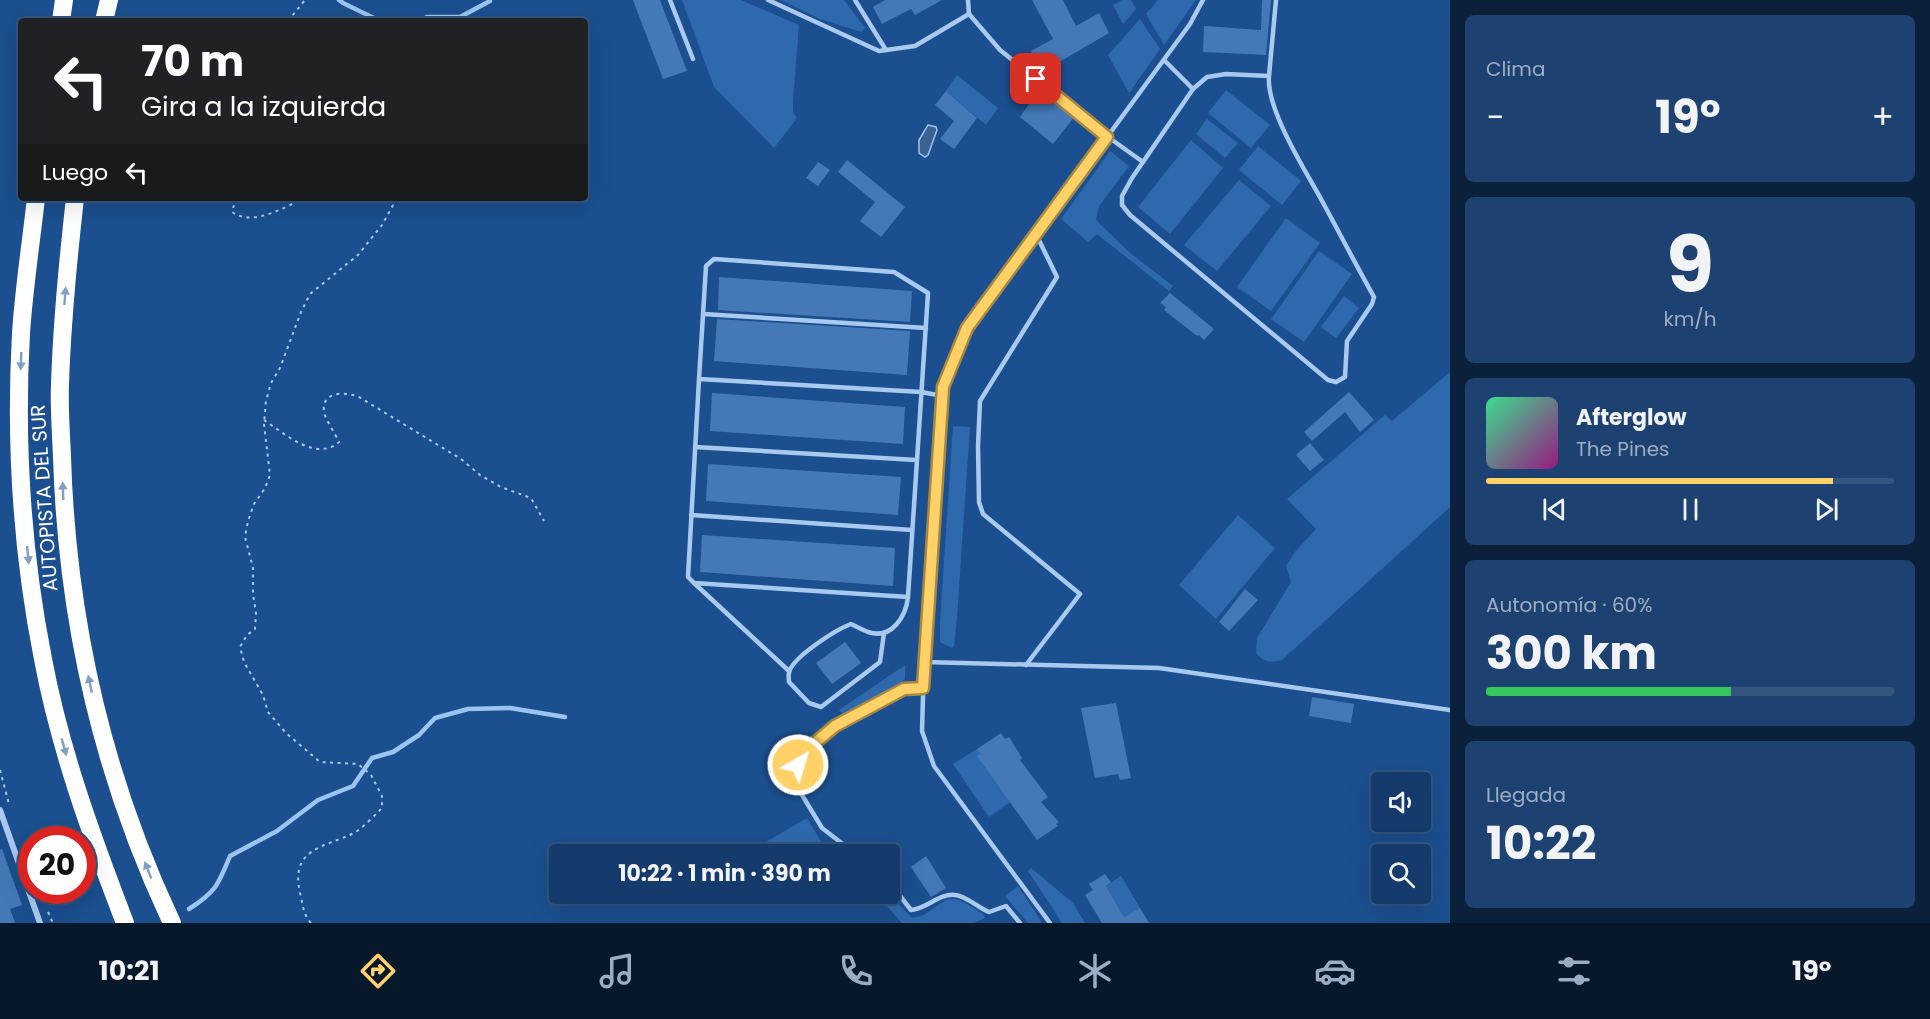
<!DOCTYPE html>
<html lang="es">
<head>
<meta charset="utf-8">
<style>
	:root { --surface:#143b6b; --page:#1d4271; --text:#f1f3f6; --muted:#9dadc1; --line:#33557e; --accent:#ffd166 }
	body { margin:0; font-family:Poppins,sans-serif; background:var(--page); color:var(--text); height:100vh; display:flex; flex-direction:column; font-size:22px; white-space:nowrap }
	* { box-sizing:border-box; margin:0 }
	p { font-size:20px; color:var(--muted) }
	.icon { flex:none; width:33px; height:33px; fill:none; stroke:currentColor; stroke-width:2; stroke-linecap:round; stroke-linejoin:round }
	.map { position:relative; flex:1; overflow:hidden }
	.side { display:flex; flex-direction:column; gap:15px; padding:15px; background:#0b203b; width:480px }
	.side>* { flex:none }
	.hud { position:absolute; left:18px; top:18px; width:570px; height:183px; border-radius:6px; box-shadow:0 6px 24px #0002,0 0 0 2px var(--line); background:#202124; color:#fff; overflow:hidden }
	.controls { position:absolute; left:1371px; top:772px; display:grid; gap:12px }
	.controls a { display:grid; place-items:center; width:60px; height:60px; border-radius:6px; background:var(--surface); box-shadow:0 6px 24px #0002,0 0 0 2px var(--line); font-size:30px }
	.speed { position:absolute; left:18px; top:826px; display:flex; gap:12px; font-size:30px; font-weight:700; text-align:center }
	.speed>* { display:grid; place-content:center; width:78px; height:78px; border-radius:50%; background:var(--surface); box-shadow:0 6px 24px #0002,0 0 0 2px var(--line); line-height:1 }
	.speed .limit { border:9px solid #d22; background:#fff; color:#111 }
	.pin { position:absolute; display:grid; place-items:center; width:51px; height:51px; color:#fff; margin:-26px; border-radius:12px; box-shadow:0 3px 9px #0006 }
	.me { position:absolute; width:66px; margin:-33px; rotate:38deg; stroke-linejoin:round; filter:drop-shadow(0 0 4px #0008) }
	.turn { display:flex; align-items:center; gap:21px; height:126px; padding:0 24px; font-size:27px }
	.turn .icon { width:78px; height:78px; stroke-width:2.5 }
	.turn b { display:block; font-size:42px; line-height:51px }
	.then { display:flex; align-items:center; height:57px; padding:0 24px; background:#0003; gap:12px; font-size:22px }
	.big { font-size:45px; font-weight:700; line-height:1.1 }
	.side .tile { flex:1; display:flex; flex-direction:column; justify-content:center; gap:9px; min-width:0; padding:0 21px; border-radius:9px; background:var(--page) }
	.side .dial { align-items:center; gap:0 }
	.dial b { font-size:78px; line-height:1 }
	.song { display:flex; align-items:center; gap:18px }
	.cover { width:72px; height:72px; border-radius:9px; background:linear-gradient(135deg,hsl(150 70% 55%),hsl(310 70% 35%)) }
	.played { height:6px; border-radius:3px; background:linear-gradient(90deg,var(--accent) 85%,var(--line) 85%) }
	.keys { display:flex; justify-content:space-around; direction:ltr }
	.heat { display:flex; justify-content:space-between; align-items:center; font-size:33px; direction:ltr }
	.charge { height:9px; border-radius:4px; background:linear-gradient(90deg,#34c759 60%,var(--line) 0) }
	.trip { position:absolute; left:549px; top:844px; width:351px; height:60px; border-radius:6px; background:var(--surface); box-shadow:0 6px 24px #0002,0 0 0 2px var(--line); font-weight:700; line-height:60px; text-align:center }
	.menu { display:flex; height:96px; justify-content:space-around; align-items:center; background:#08182b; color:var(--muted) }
	.menu .icon { width:42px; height:42px }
	.menu .current { color:var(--accent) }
	.menu b { font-size:27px; color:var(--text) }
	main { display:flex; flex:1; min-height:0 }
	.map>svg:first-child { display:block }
	.green { fill:#2e69ad }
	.water { fill:#3c6290; stroke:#9cc4f0; stroke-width:1.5 }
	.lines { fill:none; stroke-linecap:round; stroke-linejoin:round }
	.stream { stroke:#9cc4f0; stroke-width:4.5 }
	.building { fill:#4478b7 }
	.path { stroke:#a9c9ee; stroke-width:2; stroke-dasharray:3 4.5; stroke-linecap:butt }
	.lane { stroke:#a9c9ee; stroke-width:4.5 }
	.street { stroke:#a9c9ee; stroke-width:6 }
	.highway { stroke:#fff; stroke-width:18 }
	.oneway { fill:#829ec1 }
	.route-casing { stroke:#a68842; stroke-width:15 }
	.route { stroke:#ffd166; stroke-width:10 }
	.labels { text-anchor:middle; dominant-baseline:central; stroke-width:6; stroke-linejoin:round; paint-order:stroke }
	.street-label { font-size:20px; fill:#fff; stroke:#1b4f8f }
</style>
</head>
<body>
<main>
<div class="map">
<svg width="1450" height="923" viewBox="0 0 1450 923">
	<rect width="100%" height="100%" fill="#1b4f8f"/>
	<!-- green -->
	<g class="green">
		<path d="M682,0H741L799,25L793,101V113L797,118L774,148L714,87Z"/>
		<path d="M781,0H844L865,28L861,32L820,19Z"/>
		<path d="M1122,0H1131L1136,9L1123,24L1113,5Z"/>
		<path d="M1158,0H1196L1164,45L1146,14Z"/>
		<path d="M1140,19L1160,49L1129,93L1108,55Z"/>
		<path d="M957,75L998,108L986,125L946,91Z"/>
		<path d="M1226,90L1270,125L1251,148L1208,113Z"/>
		<path d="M1207,119L1238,143L1225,158L1196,134Z"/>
		<path d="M1191,140L1223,168L1170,234L1138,207Z"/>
		<path d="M1258,146L1301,181L1282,205L1239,170Z"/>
		<path d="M1110,151L1129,166L1099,206L1096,220L1129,252L1173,286L1169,291L1097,234L1088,242L1061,219Z"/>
		<path d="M1239,180L1271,206L1217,271L1184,245Z"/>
		<path d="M1286,218L1320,243L1271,311L1237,287Z"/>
		<path d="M1319,251L1352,274L1304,342L1271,319Z"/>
		<path d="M1344,296L1359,308L1336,338L1321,327Z"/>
		<path d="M1450,372V507L1282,660C1271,663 1263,662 1256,653L1257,638L1291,582L1286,566L1294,553L1316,529L1287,499L1385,415L1392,421Z"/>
		<path d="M953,426L970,427L957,617L954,646L952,648L940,642V622Z"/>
		<path d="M1238,515L1275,548L1216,619L1179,585Z"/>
		<path d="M905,665V679L898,685L843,714L839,710Z"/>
		<path d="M977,749L1013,800L989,817L953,764Z"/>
		<path d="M807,818L823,845L832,855H809L801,842L784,855H758L754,849Z"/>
		<path d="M1031,868L1073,903L1085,923H1062L1028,871Z"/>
		<path d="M1121,876L1140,908L1124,917L1106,886Z"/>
		<path d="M1018,886L1042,923H1028L1005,896Z"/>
		<path d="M876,894H889L911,917C928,920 939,898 953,899C962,899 976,910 983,914L985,918L974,923H902Z"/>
	</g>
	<!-- water -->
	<path class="water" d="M928,125L936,127L937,130L928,155L925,157L919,153V140Z"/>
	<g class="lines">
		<!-- stream -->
		<g class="stream">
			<path d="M339,0L343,3L380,21"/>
			<path d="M420,21L427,17H460L490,1"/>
			<path d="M189,909C216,892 218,885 230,856L277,831L318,800L353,786L372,758L393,752L419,735L435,718L468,709L510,708L565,717"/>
		</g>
	</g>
	<!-- building -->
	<g class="building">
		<path d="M633,0H660L687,71L663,79Z"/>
		<path d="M885,0H942L915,15L911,9L882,24L873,7Z"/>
		<path d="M1032,0H1063L1076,26L1099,13L1109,33L1042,72L1031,51L1053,39Z"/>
		<path d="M1262,0H1271L1266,55L1203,52L1204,26L1261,30Z"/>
		<path d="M1040,88L1075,116L1053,144L1020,117Z"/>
		<path d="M946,91L977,118L954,149L940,139L954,121L935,105Z"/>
		<path d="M847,160L905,207L881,237L860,221L875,202L838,172Z"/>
		<path d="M818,162L830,170L818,186L806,178Z"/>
		<path d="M719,277L912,291L910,322L718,310Z"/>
		<path d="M1170,293L1214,329L1204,340L1199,335L1197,336L1164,310L1166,307L1160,303Z"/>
		<path d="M717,319L910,331L907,375L714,361Z"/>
		<path d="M1349,392L1374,420L1360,432L1345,412L1312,441L1304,432Z"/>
		<path d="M712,393L905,407L903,444L710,431Z"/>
		<path d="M1310,443L1324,460L1310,471L1296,455Z"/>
		<path d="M708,464L901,477L898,515L706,501Z"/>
		<path d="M702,535L895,548L893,586L700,572Z"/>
		<path d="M1245,589L1258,600L1229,631L1219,622Z"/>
		<path d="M845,642L861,663L832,684L816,663Z"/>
		<path d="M1312,697L1354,704L1351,723L1309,716Z"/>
		<path d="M1116,703L1131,778L1120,780L1118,774L1095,778L1081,708Z"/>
		<path d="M1001,733L1005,739L1009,737L1022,758L1020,760L1048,797L1041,802L1059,822L1056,824L1058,826L1037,840L977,756L980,754L977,749Z"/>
		<path d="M801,842L809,855H782Z"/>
		<path d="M2,849L22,905L10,909L15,923H0V850Z"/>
		<path d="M926,856L946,888L931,897L911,867Z"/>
		<path d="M1105,874L1111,882L1106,886L1124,917L1140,908L1149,923H1102L1085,895L1093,890L1089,884Z"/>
	</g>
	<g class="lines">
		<!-- path -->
		<g class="path">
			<path d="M288,21L305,0"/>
			<path d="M236,198L232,212C254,227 284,207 305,198"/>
			<path d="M264,420C285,434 316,462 339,442C336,435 325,419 324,412C321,390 347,392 359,397L461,459L480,475L501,487L531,498L544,521"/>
			<path d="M0,770L9,804"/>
			<path d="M48,912L53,923"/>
			<path d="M311,923C303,915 303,904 300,893C290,848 323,848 354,833C364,827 374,816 382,808V796L371,775L358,764L320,762L286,733L268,712L263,695L244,662L240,647L247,635L255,629L256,613L253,594V568L245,537L248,521L254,504L265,488L270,475L264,424L266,401L271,383L280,368L301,312L310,294L358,255L382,225L397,198"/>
		</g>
		<!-- lane -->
		<g class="lane">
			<path d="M670,0L693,59"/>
			<path d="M768,0L879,51L915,46L969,14"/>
			<path d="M855,0L886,50"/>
			<path d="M968,0L969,14L1000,50L1108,137L1143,162"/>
			<path d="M1164,60L1193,89"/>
			<path d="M1269,76L1226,74L1207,77L1193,89L1132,178L1122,196V205L1130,215L1328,380L1336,382L1345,377L1347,341L1372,304L1374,297C1356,265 1339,232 1321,199C1305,170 1266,109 1269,76L1276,0"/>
			<path d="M703,314L926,328"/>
			<path d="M699,379L706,266L714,259L894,272L928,293L908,597L694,583L688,577L699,379L921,392L943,396"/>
			<path d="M695,447L916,460"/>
			<path d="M691,515L912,530"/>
			<path d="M694,583L789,671"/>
			<path d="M884,633L880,662L821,707L809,703L789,682C789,679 788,676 789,673C791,658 837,629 851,624C857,627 863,630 868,632C892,640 906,616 908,597"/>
			<path d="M924,662L1159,668L1450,710"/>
			<path d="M1026,665L1080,594L983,514L979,502L978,446L980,401L1057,277L1036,234"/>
			<path d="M857,855L822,828L796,785L795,775L798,765L810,747L835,726L904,689L923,688"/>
			<path d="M890,883L911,910C927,909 939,893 955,895C967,896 978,908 989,912L1006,906L1020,923"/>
			<path d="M1050,923L934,766L922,731L924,662L943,387L967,328L1190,24L1203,0"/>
		</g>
		<!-- street -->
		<path class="street" d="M0,810L40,923"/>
		<!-- highway -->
		<g class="highway">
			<path d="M61,21L64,0"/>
			<path d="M104,21L109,0"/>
			<path d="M36,198C31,243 24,288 21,333C15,441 22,553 43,659C60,750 92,837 125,923"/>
			<path d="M75,198C68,260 62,322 60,384C59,408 61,433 62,457C67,620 102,775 172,923"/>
		</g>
	</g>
	<!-- one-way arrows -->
	<defs><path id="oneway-solid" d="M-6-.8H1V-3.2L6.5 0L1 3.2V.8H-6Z" transform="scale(1.5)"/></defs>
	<g class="oneway">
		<use href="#oneway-solid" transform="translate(65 296) rotate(-86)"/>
		<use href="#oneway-solid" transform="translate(21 361) rotate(92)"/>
		<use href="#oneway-solid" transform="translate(63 491) rotate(-92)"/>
		<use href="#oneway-solid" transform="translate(28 555) rotate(84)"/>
		<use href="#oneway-solid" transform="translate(90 684) rotate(-102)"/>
		<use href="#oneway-solid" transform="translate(64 747) rotate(74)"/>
		<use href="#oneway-solid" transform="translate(148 870) rotate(-111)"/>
	</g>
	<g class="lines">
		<!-- route casing -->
		<g class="route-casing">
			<path id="route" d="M798,765L810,747L835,726L904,689L923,688L943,387L967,328L1107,137L1036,79"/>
		</g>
		<!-- route -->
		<use href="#route" class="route"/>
	</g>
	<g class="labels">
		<!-- street labels -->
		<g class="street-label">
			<text transform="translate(44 498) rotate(-94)">AUTOPISTA DEL SUR</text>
		</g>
	</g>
</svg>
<div class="controls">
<a><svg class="icon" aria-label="sound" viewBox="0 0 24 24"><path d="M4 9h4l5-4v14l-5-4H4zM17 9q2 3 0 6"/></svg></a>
<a><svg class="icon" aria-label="search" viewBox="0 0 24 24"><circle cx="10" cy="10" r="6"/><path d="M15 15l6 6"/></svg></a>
</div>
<div class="speed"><div class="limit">20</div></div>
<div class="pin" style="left:1036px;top:79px;background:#d93025"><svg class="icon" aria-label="arrive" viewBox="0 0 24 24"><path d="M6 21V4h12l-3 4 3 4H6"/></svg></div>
<svg class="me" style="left:798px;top:765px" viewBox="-20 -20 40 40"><circle r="17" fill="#ffd166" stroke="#fff" stroke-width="3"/><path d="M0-11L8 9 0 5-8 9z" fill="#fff"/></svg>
<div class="trip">10:22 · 1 min · 390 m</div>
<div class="hud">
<div class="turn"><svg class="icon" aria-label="left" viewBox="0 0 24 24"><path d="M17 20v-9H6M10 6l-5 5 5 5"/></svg><div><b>70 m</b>Gira a la izquierda</div></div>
<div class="then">Luego<svg class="icon" aria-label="left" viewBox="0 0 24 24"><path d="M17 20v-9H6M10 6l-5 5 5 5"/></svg></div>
</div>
</div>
<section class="side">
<div class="tile"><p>Clima</p>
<div class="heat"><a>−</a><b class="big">19°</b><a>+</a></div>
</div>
<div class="tile dial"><b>9</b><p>km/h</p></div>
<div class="tile">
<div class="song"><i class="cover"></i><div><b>Afterglow</b><p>The Pines</p></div></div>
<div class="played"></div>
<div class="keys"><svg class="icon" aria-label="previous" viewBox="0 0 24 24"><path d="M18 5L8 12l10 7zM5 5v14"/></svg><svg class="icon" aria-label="pause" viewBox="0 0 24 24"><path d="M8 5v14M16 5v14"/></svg><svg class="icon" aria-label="next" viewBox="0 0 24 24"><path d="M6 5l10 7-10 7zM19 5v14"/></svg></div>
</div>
<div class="tile"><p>Autonomía · 60%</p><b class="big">300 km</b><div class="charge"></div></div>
<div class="tile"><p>Llegada</p><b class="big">10:22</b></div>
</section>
</main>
<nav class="menu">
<b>10:21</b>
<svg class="icon current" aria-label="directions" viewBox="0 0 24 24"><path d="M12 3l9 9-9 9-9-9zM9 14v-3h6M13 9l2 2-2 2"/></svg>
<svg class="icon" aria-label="music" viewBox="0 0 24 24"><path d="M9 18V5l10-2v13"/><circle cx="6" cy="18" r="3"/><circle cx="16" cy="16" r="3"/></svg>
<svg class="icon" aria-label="phone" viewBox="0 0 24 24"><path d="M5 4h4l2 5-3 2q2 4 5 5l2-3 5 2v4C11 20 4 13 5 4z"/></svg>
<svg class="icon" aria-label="climate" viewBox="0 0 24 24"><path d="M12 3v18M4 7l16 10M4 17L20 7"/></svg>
<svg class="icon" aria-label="car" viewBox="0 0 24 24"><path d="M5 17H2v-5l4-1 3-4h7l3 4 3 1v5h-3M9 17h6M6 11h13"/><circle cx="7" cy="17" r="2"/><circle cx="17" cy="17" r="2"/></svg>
<svg class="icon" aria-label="filters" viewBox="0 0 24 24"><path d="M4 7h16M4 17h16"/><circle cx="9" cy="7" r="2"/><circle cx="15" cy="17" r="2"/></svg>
<b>19°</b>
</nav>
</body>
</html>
